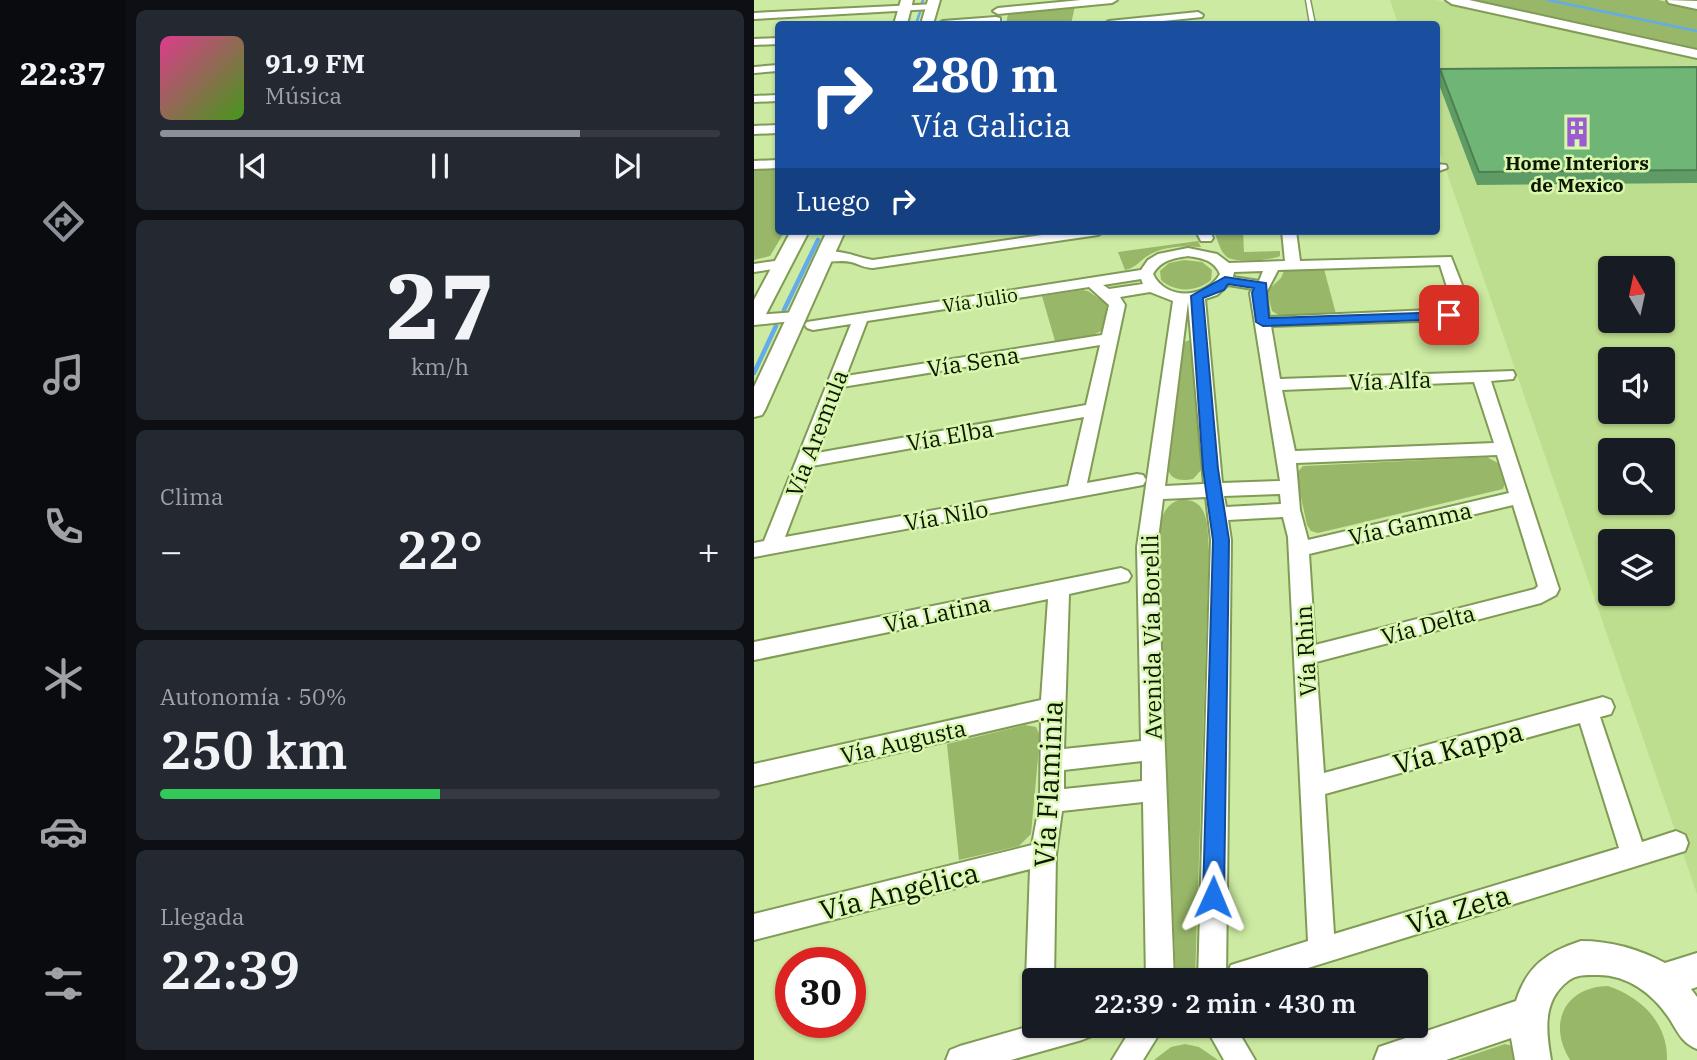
<!DOCTYPE html>
<html lang="es">
<head>
<meta charset="utf-8">
<style>
	:root { --surface:#171b24; --page:#242831; --text:#f1f3f6; --muted:#9ea1a6; --line:#363941; --accent:#8c9099 }
	body { margin:0; font-family:"IBM Plex Serif",serif; background:var(--page); color:var(--text); height:100vh; display:flex; flex-direction:column; font-size:26px; white-space:nowrap }
	* { box-sizing:border-box; margin:0 }
	p { font-size:23px; color:var(--muted) }
	.icon { flex:none; width:38px; height:38px; fill:none; stroke:currentColor; stroke-width:2; stroke-linecap:round; stroke-linejoin:round }
	.map { position:relative; flex:1; overflow:hidden }
	.drawer { display:flex; flex-direction:column; gap:10px; padding:10px; background:#0d0f14; width:628px }
	.drawer>* { flex:none }
	.banner { position:absolute; left:21px; top:21px; width:665px; height:214px; border-radius:7px; box-shadow:0 2px 5px #0004; background:#1a4fa0; color:#fff; overflow:hidden }
	.needle { width:46px; rotate:351deg }
	.buttons { position:absolute; left:844px; top:256px; display:grid; gap:14px }
	.buttons a { display:grid; place-items:center; width:77px; height:77px; border-radius:7px; background:var(--surface); box-shadow:0 2px 5px #0004; font-size:35px }
	.speed { position:absolute; left:21px; top:947px; display:flex; gap:14px; font-size:35px; font-weight:700; text-align:center }
	.speed>* { display:grid; place-content:center; width:91px; height:91px; border-radius:50%; background:var(--surface); box-shadow:0 2px 5px #0004; line-height:1 }
	.speed .limit { border:10px solid #d22; background:#fff; color:#111 }
	.pin { position:absolute; display:grid; place-items:center; width:60px; height:60px; color:#fff; margin:-30px; border-radius:14px; box-shadow:0 4px 10px #0006 }
	.me { position:absolute; width:77px; margin:-38px; rotate:1deg; stroke-linejoin:round; filter:drop-shadow(0 0 5px #0008) }
	.turn { display:flex; align-items:center; gap:24px; height:147px; padding:0 21px; font-size:32px }
	.turn .icon { width:91px; height:91px; stroke-width:2.5 }
	.turn b { display:block; font-size:49px; line-height:60px }
	.then { display:flex; align-items:center; height:66px; padding:0 21px; background:#0003; gap:14px; font-size:26px }
	.big { font-size:52px; font-weight:600; line-height:1.1 }
	.drawer .tile { flex:1; display:flex; flex-direction:column; justify-content:center; gap:10px; min-width:0; padding:0 24px; border-radius:10px; background:var(--page) }
	.drawer .dial { align-items:center; gap:0 }
	.dial b { font-size:91px; line-height:1 }
	.song { display:flex; align-items:center; gap:21px }
	.cover { width:84px; height:84px; border-radius:10px; background:linear-gradient(135deg,hsl(330 70% 55%),hsl(100 70% 35%)) }
	.played { height:7px; border-radius:4px; background:linear-gradient(90deg,var(--accent) 75%,var(--line) 75%) }
	.keys { display:flex; justify-content:space-around; direction:ltr }
	.heat { display:flex; justify-content:space-between; align-items:center; font-size:38px; direction:ltr }
	.charge { height:10px; border-radius:5px; background:linear-gradient(90deg,#34c759 50%,var(--line) 0) }
	.trip { position:absolute; left:268px; top:968px; width:406px; height:70px; border-radius:7px; background:var(--surface); box-shadow:0 2px 5px #0004; font-weight:600; line-height:70px; text-align:center }
	main { display:flex; flex:1; min-height:0 }
	.menu { display:flex; flex-direction:column; width:126px; justify-content:space-around; align-items:center; background:#090b0e; color:var(--muted) }
	.menu .icon { width:49px; height:49px }
	.menu .current { color:var(--accent) }
	.menu b { font-size:32px; color:var(--text) }
	.map>svg:first-child { display:block }
	.built { fill:#bede8f; fill-rule:evenodd }
	.green { fill:#98b768 }
	.lines { fill:none; stroke-linecap:round; stroke-linejoin:round }
	.stream-far1 { stroke:#64abe9; stroke-width:2.5 }
	.stream { stroke:#64abe9; stroke-width:4.5 }
	.service-casing { stroke:#809b56; stroke-width:3 }
	.minor-casing { stroke:#809b56; stroke-width:4 }
	.tertiary-casing { stroke:#809b56; stroke-width:4 }
	.service { fill:#fff; fill-rule:evenodd }
	.minor { fill:#fff; fill-rule:evenodd }
	.tertiary { fill:#fff; fill-rule:evenodd }
	.wall { fill:#5f9c65 }
	.building { fill:#6fb575; stroke:#4e7f52; stroke-width:2 }
	.route { fill:#1a73e8; stroke:#114b97; stroke-width:2 }
	.labels { text-anchor:middle; dominant-baseline:central; stroke-width:5; stroke-linejoin:round; paint-order:stroke }
	.far-poi-label { font-size:19px; font-weight:bold; fill:#0c1600; stroke:#d9f7ae }
	.far-street-label { font-size:19px; fill:#0c1600; stroke:#d9f7ae }
	.street-label { font-size:23px; fill:#0c1600; stroke:#d9f7ae }
	.near-street-label { font-size:28px; fill:#0c1600; stroke:#d9f7ae }
</style>
</head>
<body>
<main>
<nav class="menu">
<b>22:37</b>
<svg class="icon current" aria-label="directions" viewBox="0 0 24 24"><path d="M12 3l9 9-9 9-9-9zM9 14v-3h6M13 9l2 2-2 2"/></svg>
<svg class="icon" aria-label="music" viewBox="0 0 24 24"><path d="M9 18V5l10-2v13"/><circle cx="6" cy="18" r="3"/><circle cx="16" cy="16" r="3"/></svg>
<svg class="icon" aria-label="phone" viewBox="0 0 24 24"><path d="M5 4h4l2 5-3 2q2 4 5 5l2-3 5 2v4C11 20 4 13 5 4z"/></svg>
<svg class="icon" aria-label="climate" viewBox="0 0 24 24"><path d="M12 3v18M4 7l16 10M4 17L20 7"/></svg>
<svg class="icon" aria-label="car" viewBox="0 0 24 24"><path d="M5 17H2v-5l4-1 3-4h7l3 4 3 1v5h-3M9 17h6M6 11h13"/><circle cx="7" cy="17" r="2"/><circle cx="17" cy="17" r="2"/></svg>
<svg class="icon" aria-label="filters" viewBox="0 0 24 24"><path d="M4 7h16M4 17h16"/><circle cx="9" cy="7" r="2"/><circle cx="15" cy="17" r="2"/></svg>
</nav>
<section class="drawer">
<div class="tile">
<div class="song"><i class="cover"></i><div><b>91.9 FM</b><p>Música</p></div></div>
<div class="played"></div>
<div class="keys"><svg class="icon" aria-label="previous" viewBox="0 0 24 24"><path d="M18 5L8 12l10 7zM5 5v14"/></svg><svg class="icon" aria-label="pause" viewBox="0 0 24 24"><path d="M8 5v14M16 5v14"/></svg><svg class="icon" aria-label="next" viewBox="0 0 24 24"><path d="M6 5l10 7-10 7zM19 5v14"/></svg></div>
</div>
<div class="tile dial"><b>27</b><p>km/h</p></div>
<div class="tile"><p>Clima</p>
<div class="heat"><a>−</a><b class="big">22°</b><a>+</a></div>
</div>
<div class="tile"><p>Autonomía · 50%</p><b class="big">250 km</b><div class="charge"></div></div>
<div class="tile"><p>Llegada</p><b class="big">22:39</b></div>
</section>
<div class="map">
<svg width="943" height="1060" viewBox="0 0 943 1060">
	<rect width="100%" height="100%" fill="#cceaa1"/>
	<!-- built -->
	<path class="built" d="M636,0H682L943,59V894L683,144L682,24H644ZM856,268H908V320H856ZM856,359H908V411H856ZM856,450H908V502H856ZM856,541H908V593H856Z"/>
	<!-- green -->
	<g class="green">
		<path d="M714,0H904L943,8V51Z"/>
		<path d="M321,6L317,24H252L254,14Z"/>
		<path d="M24,168V231H31L16,256L0,260V169Z"/>
		<path d="M460,231H489L490,252L526,251V256C518,260 479,264 472,256C466,251 463,238 460,231Z"/>
		<path d="M444,241L447,247C430,246 410,246 395,255C386,260 382,268 371,270L364,252Z"/>
		<path d="M430,260L448,262L458,270L457,280C443,292 421,293 407,280L406,271L415,263Z"/>
		<path d="M570,269L582,314L526,316L518,311L513,291L527,278L530,271Z"/>
		<path d="M328,290L334,291L353,304L349,330L339,335L301,341L288,296Z"/>
		<path d="M436,340L439,341L448,469L439,479C429,481 417,481 414,469L430,342Z"/>
		<path d="M733,457L744,463L751,483L749,489L564,533L557,531L553,525L542,474L549,466Z"/>
		<path d="M425,500C457,497 453,529 455,552L441,980H422L403,556C405,536 403,507 425,500Z"/>
		<path d="M271,725L282,727L286,736L277,834L265,846L205,860L193,744Z"/>
		<path d="M854,986C887,997 914,1023 913,1060H816C793,1023 811,987 854,986Z"/>
		<path d="M431,1044L445,1047L464,1060H400L417,1047Z"/>
		<path d="M751,1044L759,1046L766,1060H703Z"/>
	</g>
	<g class="lines">
		<!-- stream-far1 -->
		<g class="stream-far1">
			<path d="M794,0L943,31"/>
			<path d="M168,3L169,0"/>
			<path d="M162,24L167,9"/>
		</g>
		<!-- stream -->
		<g class="stream">
			<path d="M30,310L64,240"/>
			<path d="M0,373L22,326"/>
		</g>
		<!-- service casing -->
		<g class="service-casing">
			<path id="service" d="M552,0H556L561,24H556Z"/>
		</g>
		<!-- minor casing -->
		<g class="minor-casing">
			<g id="minor">
				<path d="M327,0H363L358,3L244,14L239,11L244,8Z"/>
				<path d="M182,4V8L178,9L0,19V13Z"/>
				<path d="M444,12L449,15L448,17L380,24H350L355,21Z"/>
				<path d="M242,17L246,18V22L184,24L189,21Z"/>
				<path d="M24,38V44L0,45V39Z"/>
				<path d="M24,65V71L0,73V67Z"/>
				<path d="M24,95V101L0,102V96Z"/>
				<path d="M24,125V133L0,134V126Z"/>
				<path d="M24,160V168L0,169V161Z"/>
				<path d="M682,164L692,165L693,168L682,172Z"/>
				<path d="M315,231H351L344,235L119,268C110,268 105,264 97,262C85,259 72,265 63,257C78,244 102,258 119,260Z"/>
				<path d="M442,231H456L459,238L457,241H447Z"/>
				<path d="M528,231H542L546,261L697,257L717,308L710,316L695,320L517,326L526,379L759,371L761,375L759,379L737,381L805,589L802,595L787,603L562,662L570,773L849,697L857,700L860,707L857,714L846,717L888,842L922,831L931,835L934,843L931,851L515,980H475L473,975L477,965L554,941L534,537L529,517L474,520L477,540L472,980H444L457,540L452,497L409,499L403,547L420,980H392L389,802L308,811L302,854L300,980H280V991L276,990L272,980L276,869L0,940V914L278,845L286,801L287,719L0,786V764L287,700L294,599L0,660V642L367,568L374,571L377,576L374,581L315,594L310,749L387,741L383,547L419,301L396,292L366,297L371,305L333,483L383,474L389,475L392,480L389,485L0,557V543L10,541L97,324L59,330L53,328L51,325L53,322L387,270L394,260L404,254L434,248L463,254L475,263L531,261ZM434,256C448,258 460,260 466,274C452,299 412,301 399,274C407,260 420,258 434,256ZM686,265L700,309L515,317L512,293L524,270ZM509,271L505,281L479,277L480,272ZM387,279L389,284L355,289L349,285ZM474,285L499,289L496,293L526,481L468,483L451,299L463,295ZM335,287L355,305L348,335L92,376L113,321ZM434,302L450,484L411,486ZM346,345L332,405L63,453L88,387ZM720,382L740,443L541,451L528,390ZM330,417L314,486L31,537L58,466ZM743,455L755,493L554,540L546,510L542,463ZM526,494L527,504L472,507L470,496ZM759,505L784,586L781,589L561,645L555,554ZM826,723L865,848L580,934L571,794ZM388,761V781L310,789V770Z"/>
				<path d="M28,260L35,264L33,267L0,272V264Z"/>
				<path d="M43,312L51,317L48,320L0,325V315Z"/>
				<path d="M280,1025L342,1026L338,1036L328,1040L257,1060H192L196,1050L206,1046Z"/>
				<path d="M379,1026H410L389,1060H358Z"/>
				<path d="M451,1026H481L501,1060H470Z"/>
			</g>
		</g>
		<!-- tertiary casing -->
		<g class="tertiary-casing">
			<g id="tertiary">
				<path d="M147,0H159L153,24H140Z"/>
				<path d="M174,0H186L179,24H167Z"/>
				<path d="M692,0H715L943,50V58L698,4Z"/>
				<path d="M913,0L943,1V9L915,3Z"/>
				<path d="M37,231H55L10,318L0,324V300Z"/>
				<path d="M73,231H91L11,410L8,415L0,417V387Z"/>
				<path d="M827,941C856,941 885,949 911,963L943,953V987L937,989L943,997V1049C927,1042 924,1032 915,1018C899,994 874,975 844,975C833,975 823,974 814,981C788,1001 792,1031 797,1060H761L757,1038L692,1060H620L625,1047L762,1001C773,966 793,952 827,941Z"/>
			</g>
		</g>
		<!-- service -->
		<use href="#service" class="service"/>
		<!-- minor -->
		<use href="#minor" class="minor"/>
		<!-- tertiary -->
		<use href="#tertiary" class="tertiary"/>
	</g>
	<!-- wall -->
	<path class="wall" d="M943,67V183L723,185L684,82L686,69Z"/>
	<!-- building -->
	<path class="building" d="M943,67V170L725,172L686,69Z"/>
	<!-- route -->
	<path class="route" d="M471,277L512,283L515,318L695,312L702,315L695,319L509,326L502,322L498,293L500,288L474,284L470,290L449,298L464,469L475,540L470,897L467,905L459,908L452,905L449,897L459,540L449,469L437,296Z"/>
	<!-- icons -->
	<defs>
		<g id="building-bare" transform="scale(2.415)"><path d="M-4-6H4V6H1V3H-1V6H-4ZM-2.5-4.3h1.7v1.8h-1.7ZM.8-4.3h1.7v1.8H.8ZM-2.5-1h1.7V.8h-1.7ZM.8-1h1.7V.8H.8Z" fill="#9b5cd2" stroke="#d9f7ae" stroke-width="2.5" paint-order="stroke"/></g>
	</defs>
	<g fill-rule="evenodd">
		<use href="#building-bare" x="823" y="132"/>
	</g>
	<g class="labels">
		<!-- far-poi labels -->
		<g class="far-poi-label">
			<text x="823" y="163">Home Interiors<tspan x="823" dy="22">de Mexico</tspan></text>
		</g>
		<!-- far-street labels -->
		<g class="far-street-label">
			<text transform="translate(226 300) rotate(-9)">Vía Julio</text>
		</g>
		<!-- street labels -->
		<g class="street-label">
			<text transform="translate(219 361) rotate(-9)">Vía Sena</text>
			<text transform="translate(636 380) rotate(-2)">Vía Alfa</text>
			<text transform="translate(62 433) rotate(-69)">Vía Aremula</text>
			<text transform="translate(196 435) rotate(-10)">Vía Elba</text>
			<text transform="translate(192 515) rotate(-10)">Vía Nilo</text>
			<text transform="translate(656 523) rotate(-13)">Vía Gamma</text>
			<text transform="translate(183 613) rotate(-12)">Vía Latina</text>
			<text transform="translate(674 624) rotate(-15)">Vía Delta</text>
			<text transform="translate(397 637) rotate(-91)">Avenida Vía Borelli</text>
			<text transform="translate(551 651) rotate(-93)">Vía Rhin</text>
			<text transform="translate(149 741) rotate(-13)">Vía Augusta</text>
		</g>
		<!-- near-street labels -->
		<g class="near-street-label">
			<text transform="translate(704 747) rotate(-15)">Vía Kappa</text>
			<text transform="translate(294 784) rotate(-87)">Vía Flaminia</text>
			<text transform="translate(145 891) rotate(-14)">Vía Angélica</text>
			<text transform="translate(704 909) rotate(-17)">Vía Zeta</text>
		</g>
	</g>
</svg>
<div class="buttons">
<a><svg class="needle" viewBox="-14 -14 28 28"><path d="M0-13l5 13h-10z" fill="#e53935"/><path d="M0 13l5-13h-10z" fill="#9ea1a6"/></svg></a>
<a><svg class="icon" aria-label="sound" viewBox="0 0 24 24"><path d="M4 9h4l5-4v14l-5-4H4zM17 9q2 3 0 6"/></svg></a>
<a><svg class="icon" aria-label="search" viewBox="0 0 24 24"><circle cx="10" cy="10" r="6"/><path d="M15 15l6 6"/></svg></a>
<a><svg class="icon" aria-label="layers" viewBox="0 0 24 24"><path d="M12 4l9 5-9 5-9-5zM3 14l9 5 9-5"/></svg></a>
</div>
<div class="speed"><div class="limit">30</div></div>
<div class="pin" style="left:695px;top:315px;background:#d93025"><svg class="icon" aria-label="arrive" viewBox="0 0 24 24"><path d="M6 21V4h12l-3 4 3 4H6"/></svg></div>
<svg class="me" style="left:459px;top:897px" viewBox="-20 -20 40 40"><path d="M0-17L14 15 0 8-14 15z" fill="#1a73e8" stroke="#fff" stroke-width="4"/></svg>
<div class="trip">22:39 · 2 min · 430 m</div>
<div class="banner">
<div class="turn"><svg class="icon" aria-label="right" viewBox="0 0 24 24"><path d="M7 20v-9h11M14 6l5 5-5 5"/></svg><div><b>280 m</b>Vía Galicia</div></div>
<div class="then">Luego<svg class="icon" aria-label="right" viewBox="0 0 24 24"><path d="M7 20v-9h11M14 6l5 5-5 5"/></svg></div>
</div>
</div>
</main>
</body>
</html>
